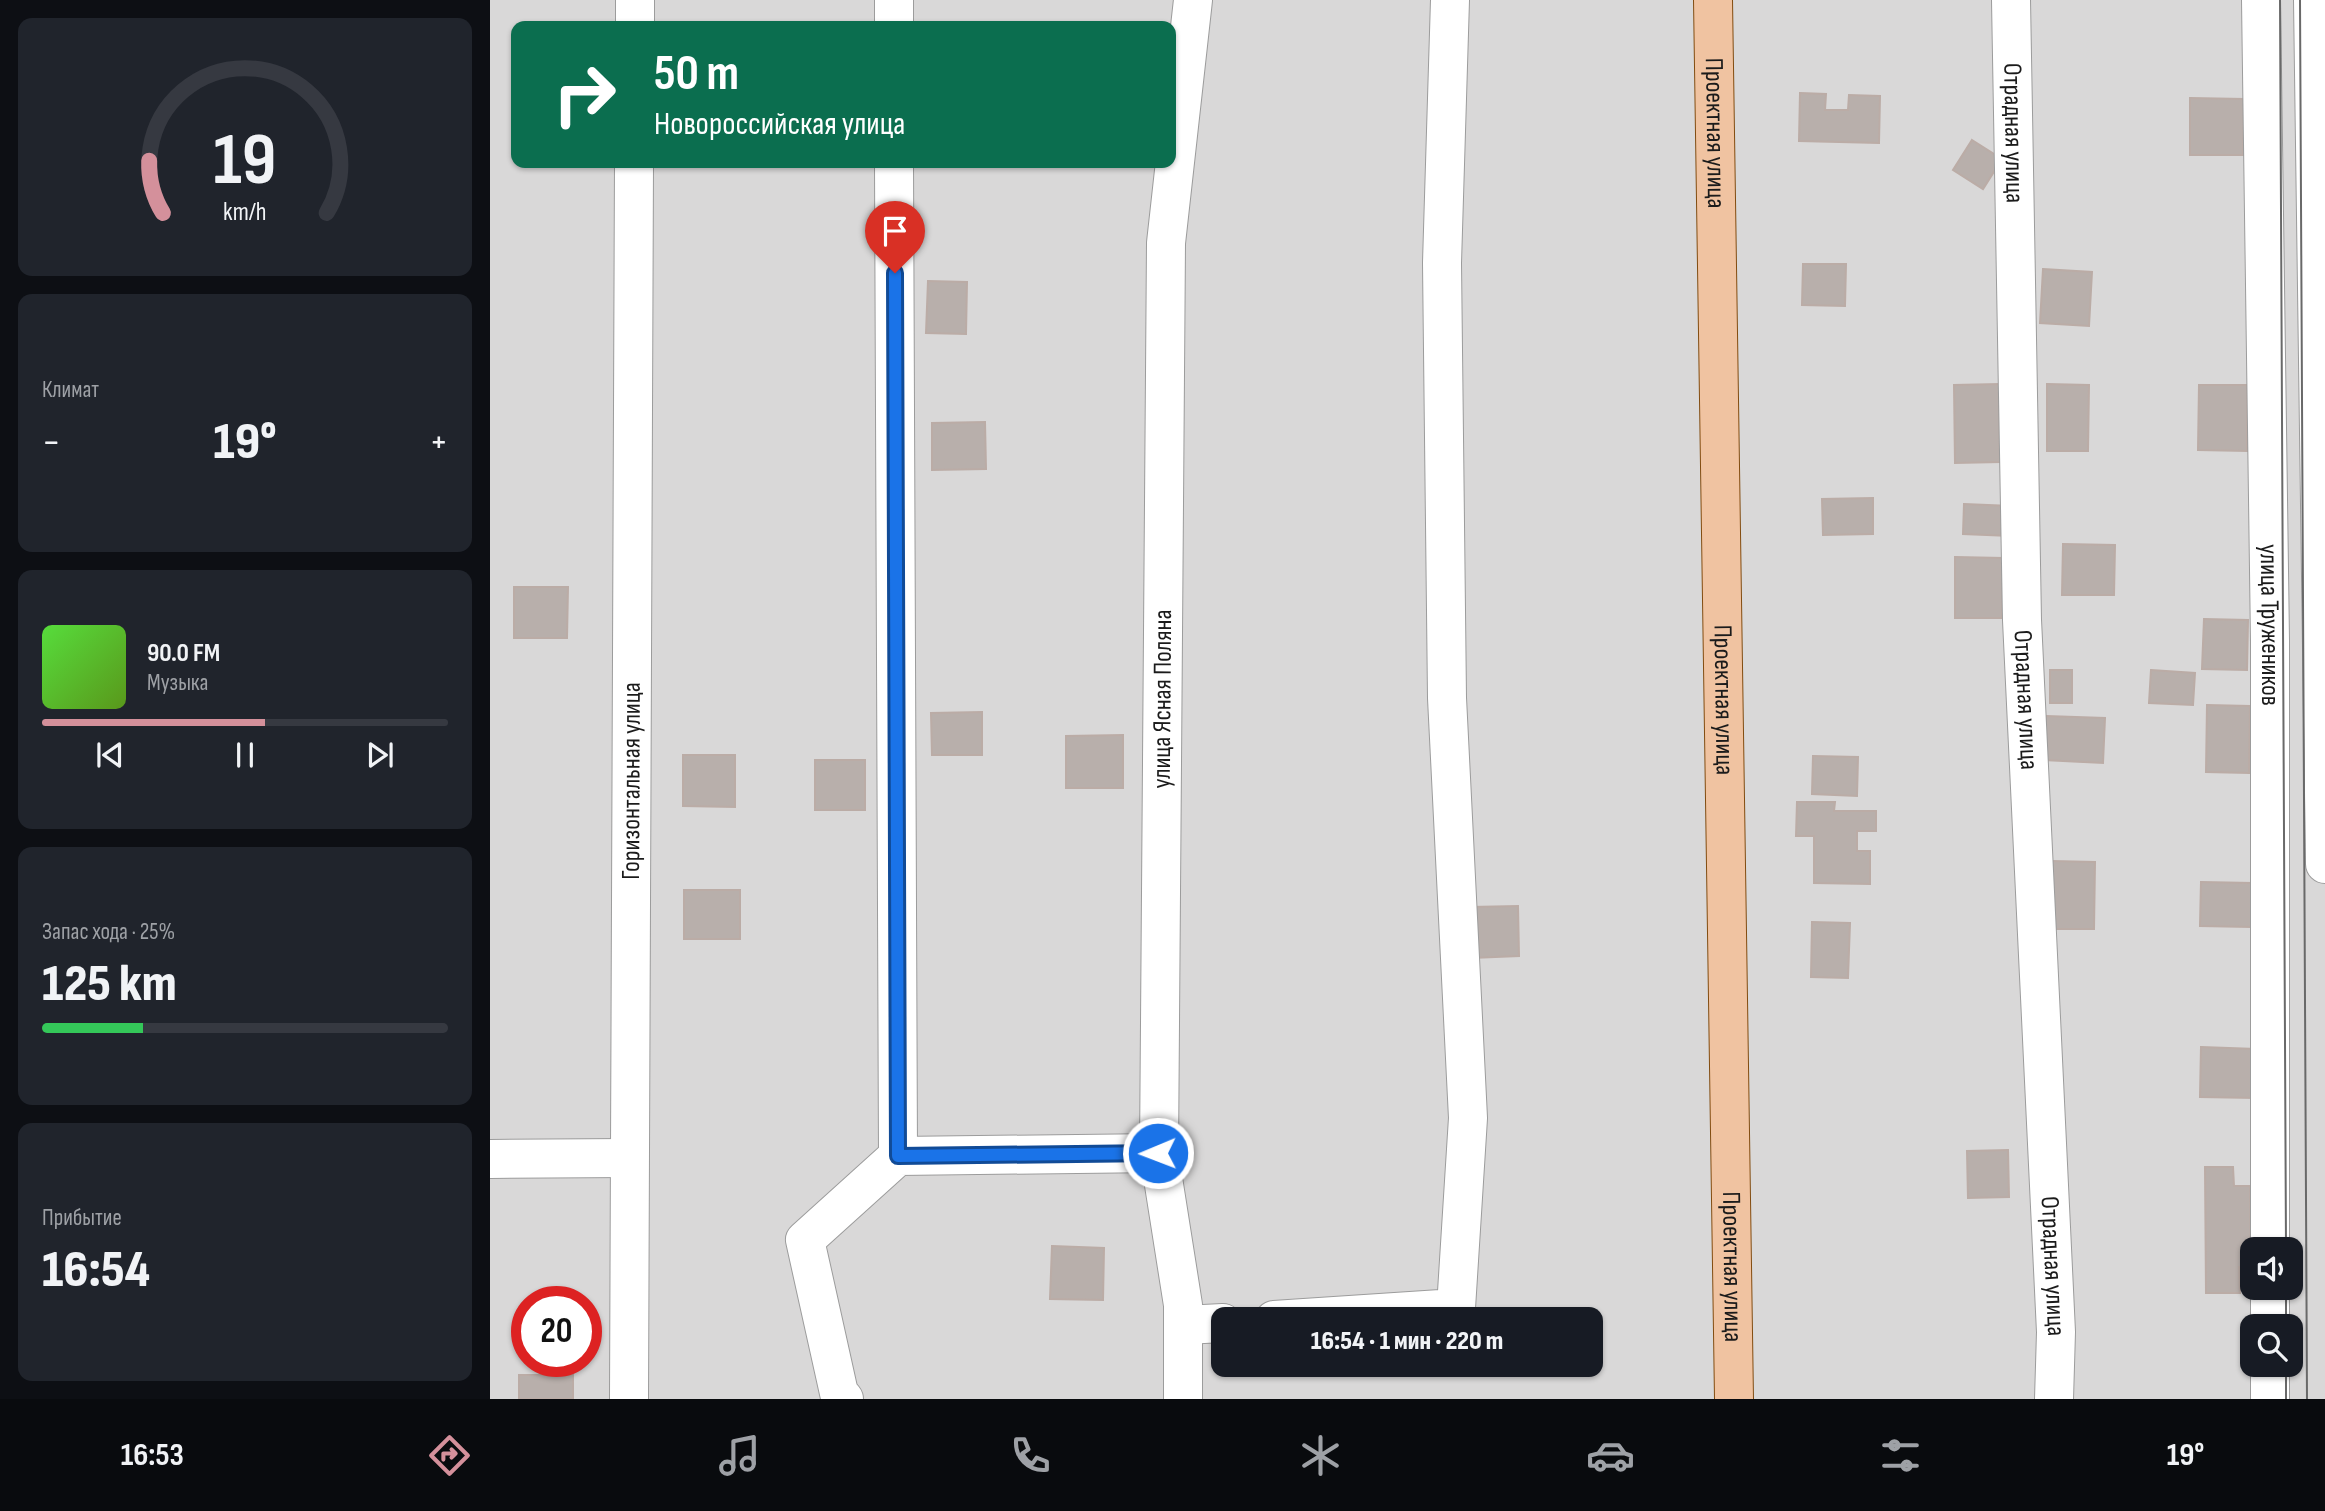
<!DOCTYPE html>
<html lang="ru">
<head>
<meta charset="utf-8">
<style>
	:root { --surface:#171b24; --page:#20242c; --text:#f1f3f6; --muted:#9ea1a6; --line:#363941; --accent:#d4909b }
	body { margin:0; font-family:"Sofia Sans Condensed",sans-serif; background:var(--page); color:var(--text); height:100vh; display:flex; flex-direction:column; font-size:26px; white-space:nowrap }
	* { box-sizing:border-box; margin:0 }
	p { font-size:23px; color:var(--muted) }
	.icon { flex:none; width:38px; height:38px; fill:none; stroke:currentColor; stroke-width:2; stroke-linecap:round; stroke-linejoin:round }
	.map { position:relative; flex:1; overflow:hidden }
	.drawer { display:flex; flex-direction:column; gap:18px; padding:18px; background:#0d0f14; width:490px }
	.drawer>* { flex:none }
	.top-card { position:absolute; left:21px; top:21px; width:665px; height:147px; border-radius:14px; box-shadow:0 2px 5px #0004; background:#0b6e4f; color:#fff; overflow:hidden }
	.buttons { position:absolute; left:1750px; top:1237px; display:grid; gap:14px }
	.buttons a { display:grid; place-items:center; width:63px; height:63px; border-radius:14px; background:var(--surface); box-shadow:0 2px 5px #0004; font-size:35px }
	.speed { position:absolute; left:21px; top:1286px; display:flex; gap:14px; font-size:35px; font-weight:700; text-align:center }
	.speed>* { display:grid; place-content:center; width:91px; height:91px; border-radius:50%; background:var(--surface); box-shadow:0 2px 5px #0004; line-height:1 }
	.speed .limit { border:10px solid #d22; background:#fff; color:#111 }
	.pin { position:absolute; display:grid; place-items:center; width:60px; height:60px; color:#fff; margin:-72px -30px; border-radius:50% 50% 50% 0; rotate:-45deg; box-shadow:0 0 7px #0007 }
	.pin .icon { rotate:45deg }
	.me { position:absolute; width:77px; margin:-38px; rotate:269deg; stroke-linejoin:round; filter:drop-shadow(0 0 5px #0008) }
	.turn { display:flex; align-items:center; gap:24px; height:147px; padding:0 28px; font-size:32px }
	.turn .icon { width:91px; height:91px; stroke-width:2.5 }
	.turn b { display:block; font-size:49px; line-height:60px }
	.big { font-size:52px; font-weight:800; line-height:1.1 }
	.drawer .tile { flex:1; display:flex; flex-direction:column; justify-content:center; gap:10px; min-width:0; padding:0 24px; border-radius:14px; background:var(--page) }
	.drawer .dial { align-items:center; gap:0 }
	.dial svg { height:182px; overflow:visible; fill:none; stroke:var(--line); stroke-width:7; stroke-linecap:round; text-anchor:middle }
	.dial text { fill:var(--text); stroke:none }
	.song { display:flex; align-items:center; gap:21px }
	.cover { width:84px; height:84px; border-radius:10px; background:linear-gradient(135deg,hsl(110 70% 55%),hsl(90 70% 35%)) }
	.played { height:7px; border-radius:4px; background:linear-gradient(90deg,var(--accent) 55%,var(--line) 55%) }
	.keys { display:flex; justify-content:space-around; direction:ltr }
	.heat { display:flex; justify-content:space-between; align-items:center; font-size:38px; direction:ltr }
	.charge { height:10px; border-radius:5px; background:linear-gradient(90deg,#34c759 25%,var(--line) 0) }
	.trip { position:absolute; left:721px; top:1307px; width:392px; height:70px; border-radius:14px; background:var(--surface); box-shadow:0 2px 5px #0004; font-weight:800; line-height:70px; text-align:center }
	.menu { display:flex; height:112px; justify-content:space-around; align-items:center; background:#090b0e; color:var(--muted) }
	.menu .icon { width:49px; height:49px }
	.menu .active { color:var(--accent) }
	.menu b { font-size:32px; color:var(--text) }
	main { display:flex; flex:1; min-height:0 }
	.map>svg:first-child { display:block }
	.residential { fill:#d9d8d8; fill-rule:evenodd }
	.building { fill:#b8afab; stroke:#bbaca6; stroke-width:2 }
	.lines { fill:none; stroke-linecap:round; stroke-linejoin:round }
	.minor-casing { stroke:#9c9c9c; stroke-width:40 }
	.major-casing { stroke:#824c10; stroke-width:40 }
	.minor { stroke:#fff; stroke-width:38 }
	.major { stroke:#f0c3a1; stroke-width:38 }
	.tram { stroke:#696969; stroke-width:2 }
	.route-casing { stroke:#114b97; stroke-width:18 }
	.route { stroke:#1a73e8; stroke-width:12 }
	.labels { text-anchor:middle; dominant-baseline:central; stroke-width:6; stroke-linejoin:round; paint-order:stroke }
	.street-label { font-size:26px; fill:#1b1b1b; stroke:#fff }
</style>
</head>
<body>
<main>
<section class="drawer">
<div class="tile dial"><svg viewBox="0 0 100 80">
<path d="M14 69A42 42 0 1 1 86 69"/>
<path d="M14 69A42 42 0 0 1 8 46" stroke="#d4909b"/>
<text x="50" y="56" font-size="32" font-weight="700">19</text>
<text x="50" y="72" font-size="11">km/h</text>
</svg></div>
<div class="tile"><p>Климат</p>
<div class="heat"><a>−</a><b class="big">19°</b><a>+</a></div>
</div>
<div class="tile">
<div class="song"><i class="cover"></i><div><b>90.0 FM</b><p>Музыка</p></div></div>
<div class="played"></div>
<div class="keys"><svg class="icon" aria-label="previous" viewBox="0 0 24 24"><path d="M18 5L8 12l10 7zM5 5v14"/></svg><svg class="icon" aria-label="pause" viewBox="0 0 24 24"><path d="M8 5v14M16 5v14"/></svg><svg class="icon" aria-label="next" viewBox="0 0 24 24"><path d="M6 5l10 7-10 7zM19 5v14"/></svg></div>
</div>
<div class="tile"><p>Запас хода · 25%</p><b class="big">125 km</b><div class="charge"></div></div>
<div class="tile"><p>Прибытие</p><b class="big">16:54</b></div>
</section>
<div class="map">
<svg width="1835" height="1399" viewBox="0 0 1835 1399">
	<rect width="100%" height="100%" fill="#ebe7e1"/>
	<!-- residential -->
	<path class="residential" d="M0,0H1835V1399H0ZM26,26H681V163H26ZM1762,1250H1801V1288H1762ZM37,1302H96V1362H37ZM733,1320H1101V1365H733ZM1762,1326H1801V1365H1762Z"/>
	<!-- building -->
	<g class="building">
		<path d="M1310,93L1336,94L1335,110H1358L1359,95L1390,96L1389,143L1309,141Z"/>
		<path d="M1700,98L1754,99L1753,155H1700Z"/>
		<path d="M1482,140L1512,159L1493,189L1463,170Z"/>
		<path d="M1313,264H1356L1355,306L1312,305Z"/>
		<path d="M1553,269L1602,272L1599,326L1550,323Z"/>
		<path d="M438,281L477,282L476,334L436,333Z"/>
		<path d="M1509,384L1510,462L1465,463L1464,385Z"/>
		<path d="M1557,384L1599,385L1598,451H1557Z"/>
		<path d="M1709,385H1757V451L1708,450Z"/>
		<path d="M495,422L496,469L442,470V423Z"/>
		<path d="M1383,498V534L1333,535L1332,499Z"/>
		<path d="M1474,504L1521,506L1520,536L1473,534Z"/>
		<path d="M1573,544L1625,545L1624,595H1572Z"/>
		<path d="M1465,557L1513,558L1512,618H1465Z"/>
		<path d="M24,587H78L77,638H24Z"/>
		<path d="M1714,619L1758,620L1757,670L1712,669Z"/>
		<rect x="1560" y="670" width="22" height="33"/>
		<path d="M1661,670L1705,673L1703,705L1659,703Z"/>
		<path d="M1717,705L1760,706L1759,773L1716,772Z"/>
		<path d="M492,712V755H442L441,713Z"/>
		<path d="M1556,716L1615,718L1613,763L1554,760Z"/>
		<path d="M633,735V788H576V736Z"/>
		<path d="M193,755H245V807L193,806Z"/>
		<path d="M1323,756L1368,757L1367,796L1322,794Z"/>
		<rect x="325" y="760" width="50" height="50"/>
		<path d="M1307,802H1345L1344,811H1386V831H1367V851H1380V884L1324,883V836H1306Z"/>
		<path d="M1562,861L1605,862L1604,929H1561Z"/>
		<path d="M1711,882L1762,883L1761,927L1710,926Z"/>
		<rect x="194" y="890" width="56" height="49"/>
		<path d="M1028,906L1029,956L982,958L981,907Z"/>
		<path d="M1322,922L1360,923L1358,978L1321,977Z"/>
		<path d="M1711,1047L1766,1049L1765,1098L1710,1097Z"/>
		<path d="M1518,1150L1519,1197L1478,1198L1477,1151Z"/>
		<path d="M1715,1167H1743L1744,1186H1760L1761,1267H1749L1750,1293H1716Z"/>
		<path d="M562,1246L614,1248L613,1300L560,1299Z"/>
		<rect x="29" y="1375" width="54" height="24"/>
	</g>
	<g class="lines">
		<!-- minor casing -->
		<g class="minor-casing">
			<g id="minor">
				<path d="M404,0V26"/>
				<path id="s1" d="M1521,0L1532,620L1566,1332L1564,1399"/>
				<path id="s2" d="M1771,0L1780,641V1250"/>
				<path d="M1823,0L1835,864"/>
				<path d="M145,26V0"/>
				<path d="M404,163L408,1156"/>
				<path d="M0,1159L138,1158"/>
				<path d="M1780,1288V1326"/>
				<path d="M784,1320L966,1308L978,1118L957,698L952,263L960,0"/>
				<path d="M694,1325L733,1323"/>
				<path d="M1780,1365V1399"/>
				<path id="s3" d="M139,1399L144,163"/>
				<path d="M354,1399L349,1393L315,1240L408,1156L669,1153"/>
				<path id="s4" d="M693,1399V1305L669,1153L676,243L703,0"/>
			</g>
		</g>
		<!-- major casing -->
		<g class="major-casing">
			<g id="major">
				<path id="s5" d="M1223,0L1244,1399"/>
			</g>
		</g>
		<!-- minor -->
		<use href="#minor" class="minor"/>
		<!-- major -->
		<use href="#major" class="major"/>
		<!-- tram -->
		<g class="tram">
			<path d="M1790,0L1796,1250"/>
			<path d="M1810,0L1817,1399"/>
			<path d="M1796,1288V1326"/>
			<path d="M1796,1365V1399"/>
		</g>
	</g>
	<g class="lines">
		<!-- route casing -->
		<g class="route-casing">
			<path id="route" d="M405,273L408,1156L668,1153"/>
		</g>
		<!-- route -->
		<use href="#route" class="route"/>
	</g>
	<g class="labels">
		<!-- street labels -->
		<g class="street-label">
			<text stroke="none"><textPath href="#s5" startOffset="133">Проектная улица</textPath></text>
			<text stroke="none"><textPath href="#s1" startOffset="133">Отрадная улица</textPath></text>
			<text stroke="none"><textPath href="#s2" startOffset="625">улица Тружеников</textPath></text>
			<text stroke="none"><textPath href="#s4" startOffset="702">улица Ясная Поляна</textPath></text>
			<text stroke="none"><textPath href="#s5" startOffset="700">Проектная улица</textPath></text>
			<text stroke="none"><textPath href="#s1" startOffset="700">Отрадная улица</textPath></text>
			<text stroke="none"><textPath href="#s3" startOffset="618">Горизонтальная улица</textPath></text>
			<text stroke="none"><textPath href="#s5" startOffset="1267">Проектная улица</textPath></text>
			<text stroke="none"><textPath href="#s1" startOffset="1267">Отрадная улица</textPath></text>
		</g>
	</g>
</svg>
<div class="buttons">
<a><svg class="icon" aria-label="sound" viewBox="0 0 24 24"><path d="M4 9h4l5-4v14l-5-4H4zM17 9q2 3 0 6"/></svg></a>
<a><svg class="icon" aria-label="search" viewBox="0 0 24 24"><circle cx="10" cy="10" r="6"/><path d="M15 15l6 6"/></svg></a>
</div>
<div class="speed"><div class="limit">20</div></div>
<div class="pin" style="left:405px;top:273px;background:#d93025"><svg class="icon" aria-label="arrive" viewBox="0 0 24 24"><path d="M6 21V4h12l-3 4 3 4H6"/></svg></div>
<svg class="me" style="left:668px;top:1153px" viewBox="-20 -20 40 40"><circle r="17" fill="#1a73e8" stroke="#fff" stroke-width="3"/><path d="M0-11L8 9 0 5-8 9z" fill="#fff"/></svg>
<div class="trip">16:54 · 1 мин · 220 m</div>
<div class="top-card">
<div class="turn"><svg class="icon" aria-label="right" viewBox="0 0 24 24"><path d="M7 20v-9h11M14 6l5 5-5 5"/></svg><div><b>50 m</b>Новороссийская улица</div></div>
</div>
</div>
</main>
<nav class="menu">
<b>16:53</b>
<svg class="icon active" aria-label="directions" viewBox="0 0 24 24"><path d="M12 3l9 9-9 9-9-9zM9 14v-3h6M13 9l2 2-2 2"/></svg>
<svg class="icon" aria-label="music" viewBox="0 0 24 24"><path d="M9 18V5l10-2v13"/><circle cx="6" cy="18" r="3"/><circle cx="16" cy="16" r="3"/></svg>
<svg class="icon" aria-label="phone" viewBox="0 0 24 24"><path d="M5 4h4l2 5-3 2q2 4 5 5l2-3 5 2v4C11 20 4 13 5 4z"/></svg>
<svg class="icon" aria-label="climate" viewBox="0 0 24 24"><path d="M12 3v18M4 7l16 10M4 17L20 7"/></svg>
<svg class="icon" aria-label="car" viewBox="0 0 24 24"><path d="M5 17H2v-5l4-1 3-4h7l3 4 3 1v5h-3M9 17h6M6 11h13"/><circle cx="7" cy="17" r="2"/><circle cx="17" cy="17" r="2"/></svg>
<svg class="icon" aria-label="filters" viewBox="0 0 24 24"><path d="M4 7h16M4 17h16"/><circle cx="9" cy="7" r="2"/><circle cx="15" cy="17" r="2"/></svg>
<b>19°</b>
</nav>
</body>
</html>
